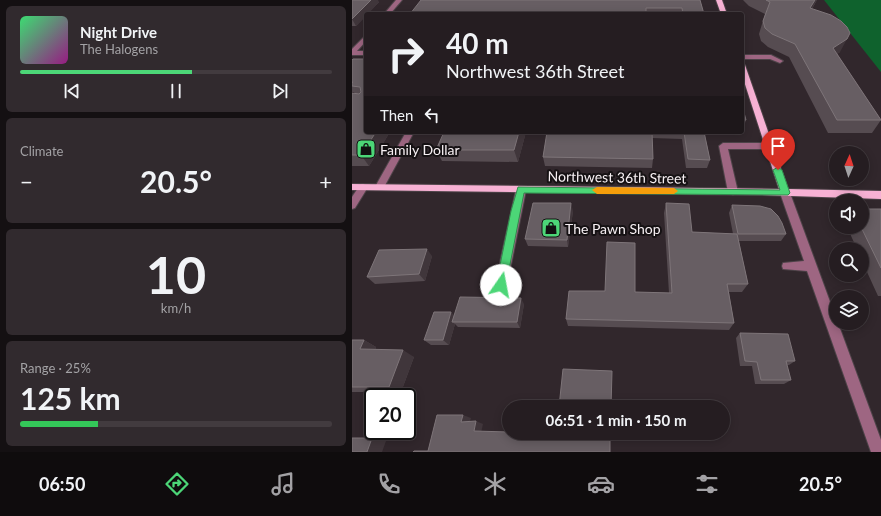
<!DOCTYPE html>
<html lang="en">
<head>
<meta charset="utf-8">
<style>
	:root { --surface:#251d21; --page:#312a2e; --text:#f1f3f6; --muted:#a3a2a5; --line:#423b3f; --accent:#4cd677 }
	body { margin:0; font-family:Lato,sans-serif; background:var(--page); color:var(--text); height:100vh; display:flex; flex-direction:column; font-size:15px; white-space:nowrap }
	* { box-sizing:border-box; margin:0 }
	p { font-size:13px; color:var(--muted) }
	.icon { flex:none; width:22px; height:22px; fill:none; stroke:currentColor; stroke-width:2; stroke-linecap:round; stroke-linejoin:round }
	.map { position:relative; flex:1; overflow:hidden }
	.panel { display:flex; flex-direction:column; gap:6px; padding:6px; background:#141012; width:352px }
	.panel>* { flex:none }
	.banner { position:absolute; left:12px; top:12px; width:380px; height:122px; border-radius:4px; box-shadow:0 2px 10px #0003,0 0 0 1px var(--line); background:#251d21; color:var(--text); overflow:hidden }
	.needle { width:26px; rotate:3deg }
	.fabs { position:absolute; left:477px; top:146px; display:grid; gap:8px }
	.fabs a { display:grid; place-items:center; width:40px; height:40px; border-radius:50%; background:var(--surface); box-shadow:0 2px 10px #0003,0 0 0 1px var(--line); font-size:20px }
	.speed { position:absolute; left:12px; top:388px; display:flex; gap:8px; font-size:20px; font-weight:700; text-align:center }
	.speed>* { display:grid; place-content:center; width:52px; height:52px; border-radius:50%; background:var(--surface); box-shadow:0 2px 10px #0003,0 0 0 1px var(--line); line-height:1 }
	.speed .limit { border:2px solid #111; border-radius:6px; background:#fff; color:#111 }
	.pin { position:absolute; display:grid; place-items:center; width:34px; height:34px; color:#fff; margin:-41px -17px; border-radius:50% 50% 50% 0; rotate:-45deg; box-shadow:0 0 4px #0007 }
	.pin .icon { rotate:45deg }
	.me { position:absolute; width:44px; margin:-22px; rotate:12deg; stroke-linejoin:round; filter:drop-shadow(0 0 3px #0008) }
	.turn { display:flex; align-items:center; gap:14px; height:84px; padding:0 16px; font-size:18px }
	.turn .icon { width:52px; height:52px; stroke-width:2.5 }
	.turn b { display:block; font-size:28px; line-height:34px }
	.then { display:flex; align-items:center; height:38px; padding:0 16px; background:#0003; gap:8px; font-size:15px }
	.big { font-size:30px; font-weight:700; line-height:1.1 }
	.panel .tile { flex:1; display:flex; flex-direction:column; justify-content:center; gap:6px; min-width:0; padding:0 14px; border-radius:6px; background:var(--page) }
	.panel .dial { align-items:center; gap:0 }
	.dial b { font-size:52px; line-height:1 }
	.song { display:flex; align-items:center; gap:12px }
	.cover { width:48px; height:48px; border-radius:6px; background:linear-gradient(135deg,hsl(140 70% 55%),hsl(310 70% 35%)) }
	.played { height:4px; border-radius:2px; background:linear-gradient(90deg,var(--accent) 55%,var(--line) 55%) }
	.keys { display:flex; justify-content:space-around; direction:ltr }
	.heat { display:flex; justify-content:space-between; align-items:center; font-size:22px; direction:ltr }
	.charge { height:6px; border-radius:3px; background:linear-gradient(90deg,#34c759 25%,var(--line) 0) }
	.trip { position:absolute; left:150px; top:400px; width:228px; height:40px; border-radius:20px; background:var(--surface); box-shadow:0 2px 10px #0003,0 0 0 1px var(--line); font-weight:700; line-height:40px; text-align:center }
	.menu { display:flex; height:64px; justify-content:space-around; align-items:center; background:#0f0c0d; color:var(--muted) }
	.menu .icon { width:28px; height:28px }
	.menu .active { color:var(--accent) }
	.menu b { font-size:18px; color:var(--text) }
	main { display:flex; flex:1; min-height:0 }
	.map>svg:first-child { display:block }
	.green { fill:#0f622d }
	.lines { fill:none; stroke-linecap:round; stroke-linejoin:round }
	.minor-casing { stroke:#4d4348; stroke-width:2 }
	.major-casing { stroke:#4d4348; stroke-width:2 }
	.minor { fill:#9e6682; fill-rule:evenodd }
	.major { fill:#f7b1d4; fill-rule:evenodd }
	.wall { fill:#564c51 }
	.shaded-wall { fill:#40363b }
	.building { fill:#675e63; stroke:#7e7579 }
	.route { fill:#4cd677; stroke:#318b4d }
	.slow { fill:#f59e0b }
	.labels { text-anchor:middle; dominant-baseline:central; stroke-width:4; stroke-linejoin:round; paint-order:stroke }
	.poi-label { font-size:14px; fill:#f7f0f3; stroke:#161214; text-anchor:start }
	.street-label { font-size:14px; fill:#f7f0f3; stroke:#161214 }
</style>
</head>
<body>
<main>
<section class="panel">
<div class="tile">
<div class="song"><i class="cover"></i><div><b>Night Drive</b><p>The Halogens</p></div></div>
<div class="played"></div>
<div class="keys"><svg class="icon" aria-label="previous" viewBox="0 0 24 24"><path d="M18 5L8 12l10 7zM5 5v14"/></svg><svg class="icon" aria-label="pause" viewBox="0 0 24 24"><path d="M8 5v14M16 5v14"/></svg><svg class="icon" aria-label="next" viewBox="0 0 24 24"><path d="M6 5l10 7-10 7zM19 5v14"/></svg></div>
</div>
<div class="tile"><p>Climate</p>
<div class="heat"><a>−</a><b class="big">20.5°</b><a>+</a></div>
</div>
<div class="tile dial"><b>10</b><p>km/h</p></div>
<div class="tile"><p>Range · 25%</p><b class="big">125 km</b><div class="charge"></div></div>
</section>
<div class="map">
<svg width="529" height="452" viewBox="0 0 529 452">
	<rect width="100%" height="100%" fill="#31272c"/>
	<!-- green -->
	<path class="green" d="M472,0H529V72Z"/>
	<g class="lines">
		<!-- minor casing -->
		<g class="minor-casing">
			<g id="minor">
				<path d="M44,0H50L38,14H32Z"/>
				<path d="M14,35V41L5,51H14V55H0V49Z"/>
				<path d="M390,55H419L431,61L428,63L418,59H390Z"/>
				<path d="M54,132H62L31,189H25L23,187Z"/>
				<path d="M371,143H418L422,146L418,149H376L386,192L381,195L376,192L367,146Z"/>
				<path d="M11,184L16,187L3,208L0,209V197L8,185Z"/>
				<path d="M169,187L174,190L155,285L153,289L149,290L145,289L143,285L164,190Z"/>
				<path d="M433,189L438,193L484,318V323H486L529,440V452H519L455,271L431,269L430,266L431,263L452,261L428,193Z"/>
			</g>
		</g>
		<!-- major casing -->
		<g class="major-casing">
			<g id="major">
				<path d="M364,0H370L375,14H369Z"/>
				<path d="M390,63L393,65L436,189L529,191V199L410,195L0,190V184L427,189L390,75Z"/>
			</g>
		</g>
		<!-- minor -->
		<use href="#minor" class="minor"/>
		<!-- major -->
		<use href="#major" class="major"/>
	</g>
	<!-- wall -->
	<g class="wall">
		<path d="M0,0L27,2L4,26H0Z"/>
		<path d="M348,0L352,14H58Z"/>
		<path d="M391,0H465L460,9L488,52L485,54L529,120L520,133H476L437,57L416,47L409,41L407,34L413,14L397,6Z"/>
		<path d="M14,59V132H38L17,166H0V93L3,94L2,92H0V60Z"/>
		<path d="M390,120H394L391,129H390Z"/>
		<path d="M174,132L166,162L90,161L84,150Z"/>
		<path d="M195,132H354V135H353L358,160L355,168H334L330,139L300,138L301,159L300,168L193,166L191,157Z"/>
		<path d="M314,203L340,232L381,234L377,213L380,205L434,234L429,241H387L396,284L390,292H377L382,323L377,330L216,326L214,319L283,292L317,293L312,213Z"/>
		<path d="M529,209V296H526L510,261V249H505L495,227H510Z"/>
		<path d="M221,211L216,247L176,246L173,239Z"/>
		<path d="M80,256L73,281L23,284L15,277Z"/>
		<path d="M172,304L168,328L106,327L103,324L97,345H79L72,340L102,315Z"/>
		<path d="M388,333L443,361L437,365H435L439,380L432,384H403L400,366H388L384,338Z"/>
		<path d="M0,340H12L24,347L23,350L62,357L49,392H0Z"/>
	</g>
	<!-- shaded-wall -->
	<g class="shaded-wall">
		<path d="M16,0H26L27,2L16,14H14V16L4,26L0,19Z"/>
		<path d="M463,0H465L453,20L458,8Z"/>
		<path d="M495,39L488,52L474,61L481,48Z"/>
		<path d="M24,132H38L17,166L9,155Z"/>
		<path d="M167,132H174L166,162L162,150Z"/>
		<path d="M219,203L221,211L216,247L215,240Z"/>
		<path d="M75,249L80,256L73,281L67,274Z"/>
		<path d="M169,298L172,304L168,328L165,322Z"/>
		<path d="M99,312L105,318L100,322L103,324L97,345L91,340Z"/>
		<path d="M12,340L24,347L21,356L8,349Z"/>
		<path d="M51,350L62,357L49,392L37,387Z"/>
		<path d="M111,415L119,418L117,425L109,422Z"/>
		<path d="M124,421L131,424L129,433L122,431Z"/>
		<path d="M20,438L34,441L30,452H15Z"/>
	</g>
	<!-- building -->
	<g class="building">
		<path d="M0,0H19L0,19Z"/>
		<path d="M69,0H348L352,14H331L330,8H294V14H58Z"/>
		<path d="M414,0H463L458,8L479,15L489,21L495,27L498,33L495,39L481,48L529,120H485L443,44L420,34L413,28L411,21L418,2Z"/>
		<path d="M1,59H14V132H24L9,155H0V93L7,94L9,92L8,87L0,86V83L1,82H0V60Z"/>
		<path d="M390,105L394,120H390Z"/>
		<path d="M92,132H167L162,150H84Z"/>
		<path d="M195,132H300L301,159L191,157Z"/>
		<path d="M332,132H352L358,160L336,159Z"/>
		<path d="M181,203H219L215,240L173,239Z"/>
		<path d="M314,203L337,204L340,232L385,234L396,284H375L382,323L214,319L217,291H253L255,242L283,243V292L320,293Z"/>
		<path d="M380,205L408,206L419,209L426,216L430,223L434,234H386Z"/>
		<path d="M510,209H529V268L509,227H510Z"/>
		<path d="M75,249L67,274L15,277L27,250Z"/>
		<path d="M108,297L169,298L165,322H100Z"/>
		<path d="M82,312H99L91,340H72Z"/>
		<path d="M388,333L436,334L443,361H434L439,380H409L405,362L393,361Z"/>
		<path d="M0,340H12L8,349L51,350L37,387H0Z"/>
		<path d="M211,369L260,371L259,407H207Z"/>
		<path d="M85,415H111L109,422L124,421L122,431L157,432V433H258V452H61L62,451H76Z"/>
		<path d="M0,438H20L15,452H0Z"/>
	</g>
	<!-- route -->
	<path class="route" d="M426,167L430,170L438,193L436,195L172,193L154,285L152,288L149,290L145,288L144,285L159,211L166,187L428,190L421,170Z"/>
	<!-- slow -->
	<path class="slow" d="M245,187L322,188L326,191L322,194H245L240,190Z"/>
	<!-- icons -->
	<defs>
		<g id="shop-square" transform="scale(1)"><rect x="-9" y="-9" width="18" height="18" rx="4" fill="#4cd677" stroke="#161214"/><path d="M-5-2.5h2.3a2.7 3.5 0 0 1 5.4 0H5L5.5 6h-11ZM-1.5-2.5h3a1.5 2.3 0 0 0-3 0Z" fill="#111"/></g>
	</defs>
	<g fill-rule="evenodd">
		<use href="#shop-square" x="14" y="149"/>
		<use href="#shop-square" x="199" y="228"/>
	</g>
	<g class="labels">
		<!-- poi labels -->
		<g class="poi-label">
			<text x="28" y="149">Family Dollar</text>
			<text x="213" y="228">The Pawn Shop</text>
		</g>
		<!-- street labels -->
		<g class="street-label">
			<text transform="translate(265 177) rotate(1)">Northwest 36th Street</text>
		</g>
	</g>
</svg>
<div class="fabs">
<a><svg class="needle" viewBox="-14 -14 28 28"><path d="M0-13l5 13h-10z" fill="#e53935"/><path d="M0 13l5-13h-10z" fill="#a3a2a5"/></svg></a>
<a><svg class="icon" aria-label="sound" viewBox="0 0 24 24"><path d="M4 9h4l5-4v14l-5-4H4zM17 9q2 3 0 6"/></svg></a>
<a><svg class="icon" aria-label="search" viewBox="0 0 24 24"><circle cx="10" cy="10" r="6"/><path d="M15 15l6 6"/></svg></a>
<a><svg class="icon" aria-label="layers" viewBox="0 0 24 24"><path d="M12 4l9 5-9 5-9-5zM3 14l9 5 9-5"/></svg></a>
</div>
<div class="speed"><div class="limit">20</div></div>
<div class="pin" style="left:426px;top:170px;background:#d93025"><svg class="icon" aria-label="arrive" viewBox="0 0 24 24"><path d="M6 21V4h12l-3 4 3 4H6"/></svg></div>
<svg class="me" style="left:149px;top:285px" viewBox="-20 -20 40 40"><circle r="19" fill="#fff"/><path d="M0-13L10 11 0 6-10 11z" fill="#4cd677"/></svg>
<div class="trip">06:51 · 1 min · 150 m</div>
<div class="banner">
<div class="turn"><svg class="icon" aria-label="right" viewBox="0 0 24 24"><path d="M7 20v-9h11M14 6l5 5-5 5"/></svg><div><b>40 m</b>Northwest 36th Street</div></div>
<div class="then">Then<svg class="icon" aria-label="left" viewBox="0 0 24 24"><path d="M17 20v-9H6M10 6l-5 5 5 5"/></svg></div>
</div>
</div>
</main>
<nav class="menu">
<b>06:50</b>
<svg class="icon active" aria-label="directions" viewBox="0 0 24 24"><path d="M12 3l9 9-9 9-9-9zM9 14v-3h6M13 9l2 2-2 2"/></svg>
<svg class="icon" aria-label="music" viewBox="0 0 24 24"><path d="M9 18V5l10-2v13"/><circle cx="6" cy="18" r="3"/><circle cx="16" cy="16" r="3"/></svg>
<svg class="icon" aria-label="phone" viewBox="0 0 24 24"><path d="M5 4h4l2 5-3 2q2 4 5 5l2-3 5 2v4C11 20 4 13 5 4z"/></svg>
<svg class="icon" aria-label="climate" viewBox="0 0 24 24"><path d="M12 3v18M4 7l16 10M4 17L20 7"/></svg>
<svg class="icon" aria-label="car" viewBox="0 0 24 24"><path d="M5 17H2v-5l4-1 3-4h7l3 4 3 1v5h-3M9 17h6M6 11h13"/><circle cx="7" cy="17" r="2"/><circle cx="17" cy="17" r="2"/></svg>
<svg class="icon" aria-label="filters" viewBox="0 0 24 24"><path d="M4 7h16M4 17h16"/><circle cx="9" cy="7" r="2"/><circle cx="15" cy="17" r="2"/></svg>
<b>20.5°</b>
</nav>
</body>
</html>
